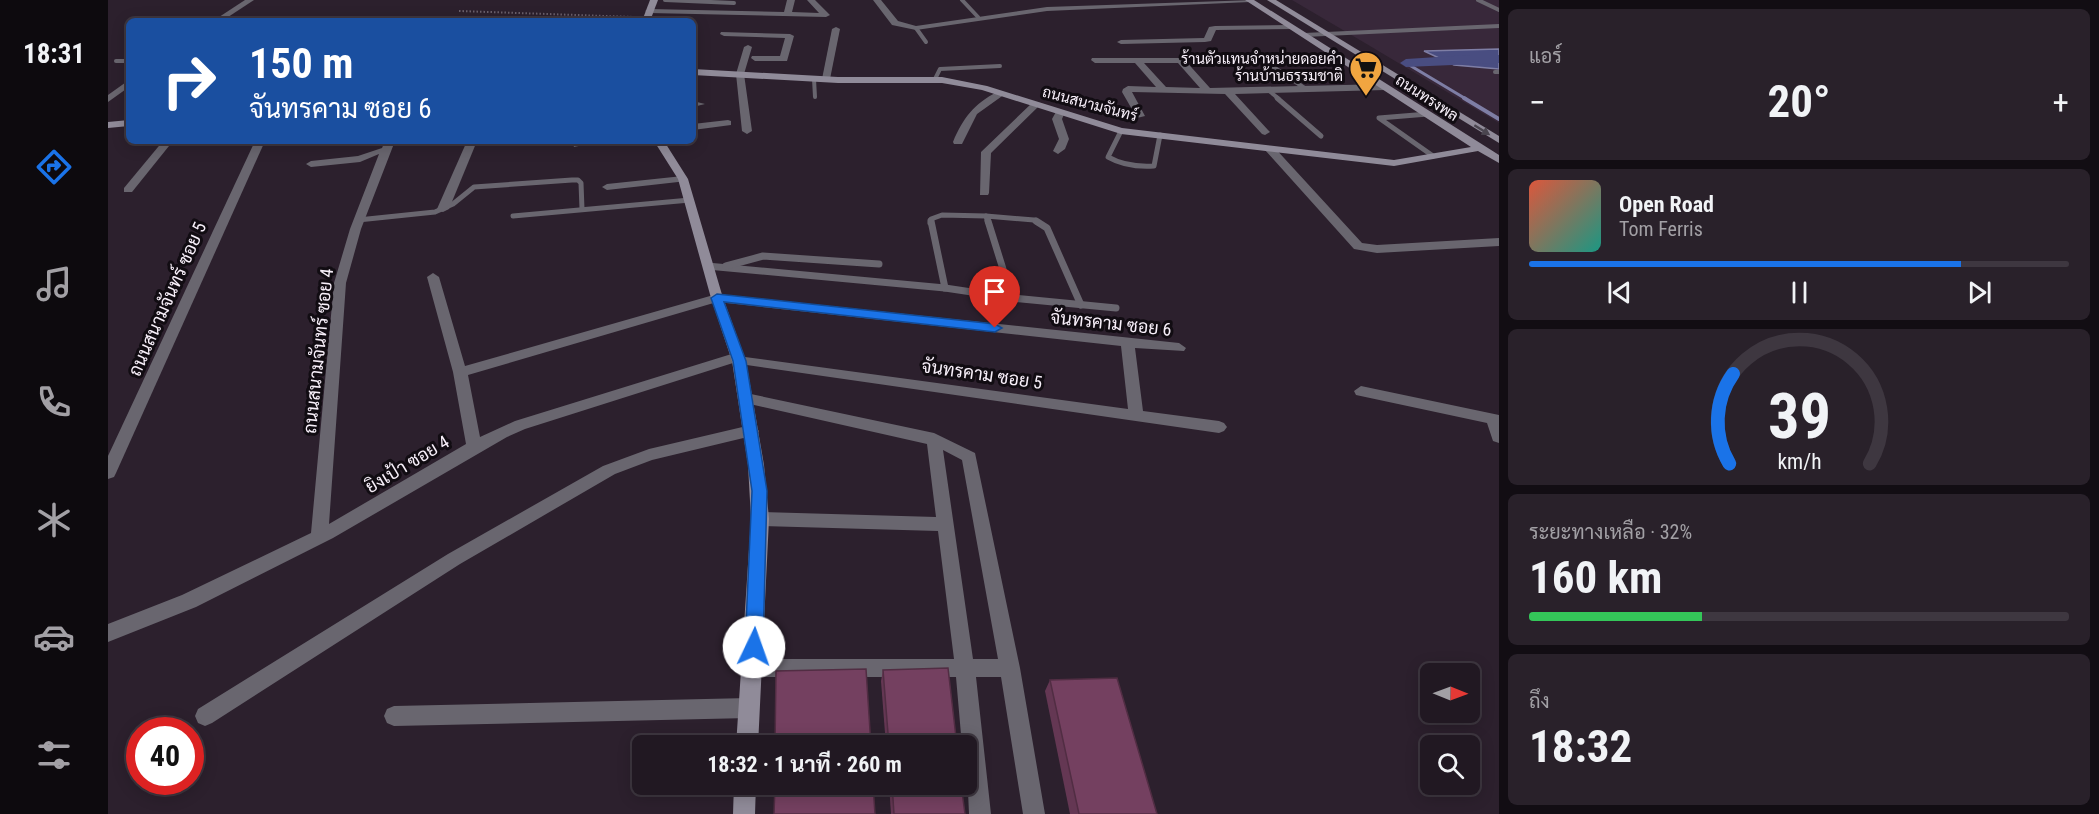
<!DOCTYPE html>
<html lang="th">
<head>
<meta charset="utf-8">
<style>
	:root { --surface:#211822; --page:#29212a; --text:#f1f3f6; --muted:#a2a0a5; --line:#3e3740; --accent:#1a73e8 }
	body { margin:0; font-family:"Roboto Condensed",Sarabun,sans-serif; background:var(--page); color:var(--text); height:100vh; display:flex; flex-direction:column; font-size:22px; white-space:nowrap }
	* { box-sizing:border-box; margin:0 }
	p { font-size:20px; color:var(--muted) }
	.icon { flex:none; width:33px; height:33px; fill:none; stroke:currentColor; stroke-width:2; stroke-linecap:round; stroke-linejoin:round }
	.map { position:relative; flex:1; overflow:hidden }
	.panel { display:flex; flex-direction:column; gap:9px; padding:9px; background:#120d13; width:600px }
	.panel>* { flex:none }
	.hud { position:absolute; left:18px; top:18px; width:570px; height:126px; border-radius:9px; box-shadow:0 3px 15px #0003,0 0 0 2px var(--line); background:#1a4fa0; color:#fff; overflow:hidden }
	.needle { width:39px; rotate:91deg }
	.controls { position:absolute; left:1312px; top:663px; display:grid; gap:12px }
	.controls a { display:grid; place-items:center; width:60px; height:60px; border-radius:9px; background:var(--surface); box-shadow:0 3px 15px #0003,0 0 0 2px var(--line); font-size:30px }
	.speed { position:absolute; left:18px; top:717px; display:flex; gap:12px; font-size:30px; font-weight:700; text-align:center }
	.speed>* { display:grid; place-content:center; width:78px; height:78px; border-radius:50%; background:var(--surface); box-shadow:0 3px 15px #0003,0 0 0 2px var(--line); line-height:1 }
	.speed .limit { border:9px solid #d22; background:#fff; color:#111 }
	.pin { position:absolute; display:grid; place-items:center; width:51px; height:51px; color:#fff; margin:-62px -26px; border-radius:50% 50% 50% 0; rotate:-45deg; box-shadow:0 0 6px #0007 }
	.pin .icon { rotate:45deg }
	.me { position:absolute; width:66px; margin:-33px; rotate:3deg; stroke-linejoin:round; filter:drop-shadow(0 0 4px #0008) }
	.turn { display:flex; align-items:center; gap:21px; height:126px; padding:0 24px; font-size:27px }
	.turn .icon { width:78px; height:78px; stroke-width:2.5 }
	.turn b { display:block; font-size:42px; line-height:51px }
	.big { font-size:45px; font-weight:700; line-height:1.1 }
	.panel .tile { flex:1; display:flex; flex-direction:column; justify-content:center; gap:9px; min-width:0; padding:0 21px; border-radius:9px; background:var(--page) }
	.panel .dial { align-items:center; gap:0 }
	.dial svg { height:156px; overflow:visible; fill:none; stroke:var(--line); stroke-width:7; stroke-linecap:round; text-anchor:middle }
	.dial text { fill:var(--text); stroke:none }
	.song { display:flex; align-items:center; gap:18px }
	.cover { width:72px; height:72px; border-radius:9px; background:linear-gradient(135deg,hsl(10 70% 55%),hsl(170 70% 35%)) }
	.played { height:6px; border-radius:3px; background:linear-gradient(90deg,var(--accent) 80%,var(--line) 80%) }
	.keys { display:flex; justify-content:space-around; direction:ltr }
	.heat { display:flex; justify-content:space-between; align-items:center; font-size:33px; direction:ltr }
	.charge { height:9px; border-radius:4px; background:linear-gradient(90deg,#34c759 32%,var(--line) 0) }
	.trip { position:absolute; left:524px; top:735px; width:345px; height:60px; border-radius:9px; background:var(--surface); box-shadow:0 3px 15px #0003,0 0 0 2px var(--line); font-weight:700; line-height:60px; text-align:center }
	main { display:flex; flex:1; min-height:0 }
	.tab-bar { display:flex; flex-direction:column; width:108px; justify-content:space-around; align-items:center; background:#0d0a0e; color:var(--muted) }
	.tab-bar .icon { width:42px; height:42px }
	.tab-bar .selected { color:var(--accent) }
	.tab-bar b { font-size:27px; color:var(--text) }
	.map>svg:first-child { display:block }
	.built { fill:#38283a }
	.water { fill:#494d81; stroke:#7e7ea5; stroke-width:1.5 }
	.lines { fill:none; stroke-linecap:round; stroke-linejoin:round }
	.stream-far1 { stroke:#7e7ea5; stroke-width:3 }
	.stream { stroke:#7e7ea5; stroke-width:4 }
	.canal { fill:#494d81; fill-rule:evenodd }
	.path { stroke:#6b606c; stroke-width:2; stroke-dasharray:1.5 2; stroke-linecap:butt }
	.lane-far2 { stroke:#69666f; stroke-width:4 }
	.lane-far1 { stroke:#69666f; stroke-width:5 }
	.lane { stroke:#69666f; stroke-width:7 }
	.street { fill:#69666f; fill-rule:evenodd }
	.secondary { fill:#908b99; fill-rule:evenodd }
	.wall { fill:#643753 }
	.building { fill:#744060; stroke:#512d43; stroke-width:1.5 }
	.oneway { fill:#4a454f }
	.route { fill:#1a73e8; stroke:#114b97; stroke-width:1.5 }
	.labels { text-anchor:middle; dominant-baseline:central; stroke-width:6; stroke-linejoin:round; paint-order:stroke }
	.far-poi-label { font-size:15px; fill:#f8f0fa; stroke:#110c12; text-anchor:end }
	.far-street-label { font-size:15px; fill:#f8f0fa; stroke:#110c12 }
	.street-label { font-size:18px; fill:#f8f0fa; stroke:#110c12 }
</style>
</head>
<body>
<main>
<nav class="tab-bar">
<b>18:31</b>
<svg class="icon selected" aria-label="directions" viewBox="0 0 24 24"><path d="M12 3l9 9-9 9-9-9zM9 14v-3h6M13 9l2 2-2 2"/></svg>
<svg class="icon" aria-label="music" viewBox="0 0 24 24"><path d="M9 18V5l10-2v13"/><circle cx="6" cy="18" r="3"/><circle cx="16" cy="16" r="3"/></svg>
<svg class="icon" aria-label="phone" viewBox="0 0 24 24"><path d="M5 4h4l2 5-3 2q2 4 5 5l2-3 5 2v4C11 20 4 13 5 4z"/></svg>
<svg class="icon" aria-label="climate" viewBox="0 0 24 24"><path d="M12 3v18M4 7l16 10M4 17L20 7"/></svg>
<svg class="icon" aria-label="car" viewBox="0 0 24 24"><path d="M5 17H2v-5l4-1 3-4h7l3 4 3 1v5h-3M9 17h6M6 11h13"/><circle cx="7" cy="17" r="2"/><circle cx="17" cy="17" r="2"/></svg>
<svg class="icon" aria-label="filters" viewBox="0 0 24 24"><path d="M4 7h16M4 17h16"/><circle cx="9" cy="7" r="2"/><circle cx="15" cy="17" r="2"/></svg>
</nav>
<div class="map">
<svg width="1391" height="814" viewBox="0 0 1391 814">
	<rect width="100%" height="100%" fill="#2c202d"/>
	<!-- built -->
	<path class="built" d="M1184,0H1391V123L1257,43Z"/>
	<!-- water -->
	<path class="water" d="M1391,49V69L1346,65L1316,51Z"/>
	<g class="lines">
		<!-- stream-far1 -->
		<path class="stream-far1" d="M1298,63L1358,99"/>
		<!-- stream -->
		<path class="stream" d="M1356,98L1391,119"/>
		<!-- canal -->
		<path class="canal" d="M1362,55H1391V63L1298,67L1292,63L1298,59Z"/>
		<!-- path -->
		<path class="path" d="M351,11L527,17"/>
		<!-- lane-far2 -->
		<g class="lane-far2">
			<path d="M557,0L626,3"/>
			<path d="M854,0L870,17"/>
			<path d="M1370,0L1391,10"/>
			<path d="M808,28L818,42"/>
			<path d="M8,61H21"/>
			<path d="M1164,66L1198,89"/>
			<path d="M1387,72H1391"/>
			<path d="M706,79L707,97"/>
			<path d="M827,79L832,69L892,66"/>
			<path d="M1160,90L1171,99"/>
		</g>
		<!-- lane-far1 -->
		<g class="lane-far1">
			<path d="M1169,98L1213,136"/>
			<path d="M1320,114L1271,118L1325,156"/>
			<path d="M1013,131L1000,157C1014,165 1030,167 1046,166L1052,135"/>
			<path d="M405,216L582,200"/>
			<path d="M250,220L327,212L345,204L366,187L464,180H470L473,183L474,209"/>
			<path d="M822,223L823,219L834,215L878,216"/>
			<path d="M880,223L878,216L926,220L930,223"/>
		</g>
		<!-- lane -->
		<g class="lane">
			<path d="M823,221L837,288"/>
			<path d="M880,221L904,298"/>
			<path d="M928,221L939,228L973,305"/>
			<path d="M599,266L837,288L904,298L1008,308"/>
			<path d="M618,266L655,256L771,264"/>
		</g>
		<!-- street -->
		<g class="street">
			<path d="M137,0H146L114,21H105Z"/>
			<path d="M679,0H687L684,12L711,13L699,0H707L722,15L718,17L541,13L537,11L541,9L676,12Z"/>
			<path d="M765,0H773L790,21L808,26L939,7L1146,0L1142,2L939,11L808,30L784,25Z"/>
			<path d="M1391,24V28L1196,37L1192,35L1196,33Z"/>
			<path d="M1182,25H1185V29L1108,30L1103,41L1097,42L1013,44L1009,42L1013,40L1096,38L1101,27L1107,26Z"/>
			<path d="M728,27L732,29L722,79L718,82L714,79L724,29Z"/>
			<path d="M613,32L682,34L686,36L679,61H647L643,58L644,56H672L677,38L616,36L612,34Z"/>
			<path d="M640,45L644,47L636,74L644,131L639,134L634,131L628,74L636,47Z"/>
			<path d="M984,58H1075L1102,88L1277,84L1281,87L1277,90L1127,94L1160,130L1162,132L1157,135L1154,134L1117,94L1024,92L1037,116L1029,118L1014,92L1015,89L1020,86L1048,87L1027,63H987L983,60ZM1036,63H1070L1092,88L1058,87Z"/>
			<path d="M21,80V87L0,102V95Z"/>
			<path d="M889,92L897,94L869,114L854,144H846L845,142C855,118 866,104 889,92Z"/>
			<path d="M585,101L597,104L585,107Z"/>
			<path d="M924,103L932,105L883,153L881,193L880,195H872L873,152Z"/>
			<path d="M952,109L957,112L954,119L961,139L957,149L950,154L945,151L951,139L944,119L949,110Z"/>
			<path d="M620,120L623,121V125L585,130V124Z"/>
			<path d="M55,141H65L24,192H16V188Z"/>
			<path d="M147,141H157L8,473L6,477L0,479V456Z"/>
			<path d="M277,141H287L253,229L238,283L221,524L358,444L345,372L319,277L325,273L331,277L357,366L609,294L1071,343L1078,348L1076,351L1027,348L1035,411L1111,421L1116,423L1119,427L1116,431L1111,433L625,363L417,429L399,437L225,538L88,607L0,642V624L74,595L203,533L226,283L242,229L271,154L252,162L203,167L198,164L203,161L250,156L274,148ZM609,302L1013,346L1020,409L637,357L630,352L407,421L372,437L360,375Z"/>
			<path d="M359,141H369L341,209L335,212L331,211L329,209Z"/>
			<path d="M464,141H474L475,145L466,147Z"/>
			<path d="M1157,146H1165L1254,243L1269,245L1391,238V246L1269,253L1246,249L1157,150Z"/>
			<path d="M575,176L579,177V181L499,190L494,187L499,184Z"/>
			<path d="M1253,386L1391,415V443L1385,441L1379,423L1248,395L1246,391Z"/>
			<path d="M638,393L826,433L867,453L912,668L937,814H915L893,677H868L883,814H861L858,746H854L848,677H645L638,675L635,668L638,661L645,659H846L830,531L652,526L646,524L643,519L646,514L652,512L828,517L819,444L633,402L631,398L633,394ZM835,450L854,460L890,659H865Z"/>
			<path d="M643,425L648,427L651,431L648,435L544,460L507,474L352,564L104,723L97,726L90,723L87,716L90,709L340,554L495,466L541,449Z"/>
			<path d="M641,698L648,701L651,708L648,715L641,718L286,726L279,723L276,716L279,709L286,706Z"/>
		</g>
		<!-- secondary -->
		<g class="secondary">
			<path d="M542,0H550L542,21H534Z"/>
			<path d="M1137,0H1146L1391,155V163L1370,151L1286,166L1013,134L874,90L834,83H730L585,75V69L730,77H834L879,86L1014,128L1286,160L1363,147Z"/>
			<path d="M1159,0H1168L1391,136V143Z"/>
			<path d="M21,120V126L0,128V122Z"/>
			<path d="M546,141H556L580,179L615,298L638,361L656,465L661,519L650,746H628L643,519L640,465L624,361L603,298L570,179Z"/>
			<path d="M626,784H648L647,814H625Z"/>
		</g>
	</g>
	<!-- wall -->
	<g class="wall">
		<path d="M775,670L849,746H778L773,681Z"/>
		<path d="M942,680L1049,814H962L937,691Z"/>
		<path d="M781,784H853L857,814H783Z"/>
	</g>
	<!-- building -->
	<g class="building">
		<path d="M840,668L849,746H781L775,670Z"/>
		<path d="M758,669L763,746H667L668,671Z"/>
		<path d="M1009,678L1049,814H971L942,680Z"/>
		<path d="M667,784H765L767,814H666Z"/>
		<path d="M784,784H853L857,814H786Z"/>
	</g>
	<!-- one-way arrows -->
	<defs><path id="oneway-solid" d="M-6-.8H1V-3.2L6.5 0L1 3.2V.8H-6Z" transform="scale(1.5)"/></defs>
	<use class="oneway" href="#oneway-solid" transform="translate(1374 130) rotate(32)"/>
	<!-- route -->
	<path class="route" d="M609,294L887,324L894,328L887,332L616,302L638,361L659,491L655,647L652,652L646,655L640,652L637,647L644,491L625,361L603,298Z"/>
	<!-- icons -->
	<defs>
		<g id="supermarket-pin" transform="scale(1.725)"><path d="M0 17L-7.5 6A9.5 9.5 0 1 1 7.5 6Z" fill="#f1a540" stroke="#110c12"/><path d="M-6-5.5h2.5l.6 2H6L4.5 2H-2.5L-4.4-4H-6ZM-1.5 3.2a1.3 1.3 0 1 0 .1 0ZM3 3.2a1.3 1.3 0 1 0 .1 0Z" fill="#111"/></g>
	</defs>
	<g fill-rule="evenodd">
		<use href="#supermarket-pin" x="1258" y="68"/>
	</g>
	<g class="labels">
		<!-- far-poi labels -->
		<g class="far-poi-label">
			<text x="1235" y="59">ร้านตัวแทนจำหน่ายดอยคำ<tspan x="1235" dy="17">ร้านบ้านธรรมชาติ</tspan></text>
		</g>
		<!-- far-street labels -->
		<g class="far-street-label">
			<text transform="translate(1319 98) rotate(33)">ถนนทรงพล</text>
			<text transform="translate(982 104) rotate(15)">ถนนสนามจันทร์</text>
		</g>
		<!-- street labels -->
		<g class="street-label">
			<text transform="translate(59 299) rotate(-66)">ถนนสนามจันทร์ ซอย 5</text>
			<text transform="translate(1003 323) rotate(6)">จันทรคาม ซอย 6</text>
			<text transform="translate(210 351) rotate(-84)">ถนนสนามจันทร์ ซอย 4</text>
			<text transform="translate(874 374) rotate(8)">จันทรคาม ซอย 5</text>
			<text transform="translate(299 464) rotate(-31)">ยิงเป้า ซอย 4</text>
		</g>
	</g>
</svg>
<div class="controls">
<a><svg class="needle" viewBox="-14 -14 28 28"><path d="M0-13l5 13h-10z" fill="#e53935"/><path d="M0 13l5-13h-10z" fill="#a2a0a5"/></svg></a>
<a><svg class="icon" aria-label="search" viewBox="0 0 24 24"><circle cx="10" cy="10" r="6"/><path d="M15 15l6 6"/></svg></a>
</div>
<div class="speed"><div class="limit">40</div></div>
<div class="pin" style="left:887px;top:328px;background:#d93025"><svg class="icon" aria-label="arrive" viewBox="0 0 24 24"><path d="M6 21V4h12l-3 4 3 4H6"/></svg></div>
<svg class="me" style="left:646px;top:647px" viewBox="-20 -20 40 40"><circle r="19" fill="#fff"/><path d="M0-13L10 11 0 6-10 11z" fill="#1a73e8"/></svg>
<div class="trip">18:32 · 1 นาที · 260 m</div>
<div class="hud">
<div class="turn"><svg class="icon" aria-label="right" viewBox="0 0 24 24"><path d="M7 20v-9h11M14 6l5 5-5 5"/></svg><div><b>150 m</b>จันทรคาม ซอย 6</div></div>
</div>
</div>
<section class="panel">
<div class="tile"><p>แอร์</p>
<div class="heat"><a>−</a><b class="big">20°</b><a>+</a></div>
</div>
<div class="tile">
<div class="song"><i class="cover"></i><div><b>Open Road</b><p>Tom Ferris</p></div></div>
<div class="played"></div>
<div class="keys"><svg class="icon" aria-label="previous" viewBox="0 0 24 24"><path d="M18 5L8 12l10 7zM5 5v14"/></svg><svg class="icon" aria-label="pause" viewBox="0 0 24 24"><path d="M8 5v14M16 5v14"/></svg><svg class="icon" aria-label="next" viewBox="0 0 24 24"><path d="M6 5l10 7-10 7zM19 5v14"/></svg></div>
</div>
<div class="tile dial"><svg viewBox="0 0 100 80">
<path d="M14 69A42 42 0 1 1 86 69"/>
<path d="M14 69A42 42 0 0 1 16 23" stroke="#1a73e8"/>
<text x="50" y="56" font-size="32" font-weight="700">39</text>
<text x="50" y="72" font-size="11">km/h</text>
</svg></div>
<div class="tile"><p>ระยะทางเหลือ · 32%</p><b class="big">160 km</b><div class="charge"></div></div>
<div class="tile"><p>ถึง</p><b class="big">18:32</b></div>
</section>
</main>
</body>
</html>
